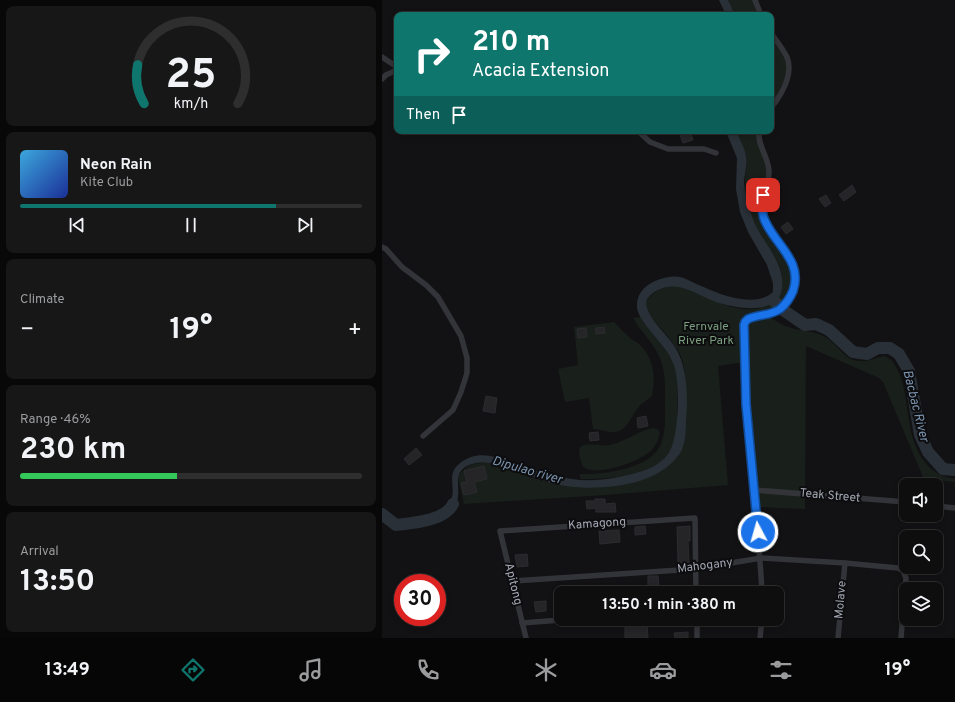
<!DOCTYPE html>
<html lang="en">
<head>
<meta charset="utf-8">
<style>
	:root { --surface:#0e0e0f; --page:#171718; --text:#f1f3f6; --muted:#9b9c9e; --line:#2e2e2f; --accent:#0f766e }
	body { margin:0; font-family:Overpass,sans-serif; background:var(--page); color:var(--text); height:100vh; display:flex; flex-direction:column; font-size:15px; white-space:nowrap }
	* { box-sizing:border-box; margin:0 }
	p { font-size:13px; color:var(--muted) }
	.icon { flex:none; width:22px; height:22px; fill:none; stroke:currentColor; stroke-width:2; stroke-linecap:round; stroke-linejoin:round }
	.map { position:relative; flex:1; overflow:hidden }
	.details { display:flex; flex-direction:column; gap:6px; padding:6px; background:#080808; width:382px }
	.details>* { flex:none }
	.banner { position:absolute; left:12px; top:12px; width:380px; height:122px; border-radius:8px; box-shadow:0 2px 6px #0003,0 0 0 1px var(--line); background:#0f766e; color:#fff; overflow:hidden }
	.buttons { position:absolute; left:517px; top:478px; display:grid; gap:8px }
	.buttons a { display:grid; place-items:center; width:44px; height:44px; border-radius:8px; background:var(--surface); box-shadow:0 2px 6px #0003,0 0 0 1px var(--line); font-size:20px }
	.speed { position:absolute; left:12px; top:574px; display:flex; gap:8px; font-size:20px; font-weight:700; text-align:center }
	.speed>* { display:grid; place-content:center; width:52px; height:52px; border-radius:50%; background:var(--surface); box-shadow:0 2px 6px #0003,0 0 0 1px var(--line); line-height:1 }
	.speed .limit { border:6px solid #d22; background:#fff; color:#111 }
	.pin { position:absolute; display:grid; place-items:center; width:34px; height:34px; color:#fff; margin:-17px; border-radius:8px; box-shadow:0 2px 6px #0006 }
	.me { position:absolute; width:44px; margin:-22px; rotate:354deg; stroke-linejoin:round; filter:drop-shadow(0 0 3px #0008) }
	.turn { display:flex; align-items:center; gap:14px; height:84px; padding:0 12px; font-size:18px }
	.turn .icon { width:52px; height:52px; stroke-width:2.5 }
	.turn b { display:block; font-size:28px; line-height:34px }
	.then { display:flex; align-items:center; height:38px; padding:0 12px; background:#0003; gap:8px; font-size:15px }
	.big { font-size:30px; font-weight:700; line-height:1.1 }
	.details .tile { flex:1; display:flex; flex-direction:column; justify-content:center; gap:6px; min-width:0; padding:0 14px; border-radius:8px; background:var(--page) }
	.details .dial { align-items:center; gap:0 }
	.dial svg { height:104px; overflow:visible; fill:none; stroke:var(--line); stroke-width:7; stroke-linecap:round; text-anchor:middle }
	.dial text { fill:var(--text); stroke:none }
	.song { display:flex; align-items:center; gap:12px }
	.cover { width:48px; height:48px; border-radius:6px; background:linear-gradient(135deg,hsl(200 70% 55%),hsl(230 70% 35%)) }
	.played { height:4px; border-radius:2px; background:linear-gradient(90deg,var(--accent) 75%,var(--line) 75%) }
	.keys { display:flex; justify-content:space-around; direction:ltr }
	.heat { display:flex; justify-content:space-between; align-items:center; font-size:22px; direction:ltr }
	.charge { height:6px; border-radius:3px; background:linear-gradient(90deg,#34c759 46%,var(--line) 0) }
	.trip { position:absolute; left:172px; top:586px; width:230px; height:40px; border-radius:8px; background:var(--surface); box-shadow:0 2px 6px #0003,0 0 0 1px var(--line); font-weight:700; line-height:40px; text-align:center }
	.dock { display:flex; height:64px; justify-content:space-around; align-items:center; background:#060606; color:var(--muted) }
	.dock .icon { width:28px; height:28px }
	.dock .active { color:var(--accent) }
	.dock b { font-size:18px; color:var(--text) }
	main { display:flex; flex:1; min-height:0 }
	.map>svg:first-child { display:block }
	.green { fill:#191f1a }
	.water { fill:#293037 }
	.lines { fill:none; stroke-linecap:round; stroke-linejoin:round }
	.river { stroke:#293037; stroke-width:12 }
	.building { fill:#252528; stroke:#2c2c30 }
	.minor { stroke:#333439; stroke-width:5.5 }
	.route-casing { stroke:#114b97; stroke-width:10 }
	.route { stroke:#1a73e8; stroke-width:7 }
	.labels { text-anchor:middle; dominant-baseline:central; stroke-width:4; stroke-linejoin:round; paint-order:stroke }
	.park-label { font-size:12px; fill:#7b9f7f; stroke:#0d0d0f }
	.street-label { font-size:12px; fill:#a4a8b4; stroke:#0d0d0f }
	.water-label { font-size:13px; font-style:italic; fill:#7b94b0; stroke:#0d0d0f }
</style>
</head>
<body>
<main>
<section class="details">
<div class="tile dial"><svg viewBox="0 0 100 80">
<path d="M14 69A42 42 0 1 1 86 69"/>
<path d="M14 69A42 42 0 0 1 9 39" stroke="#0f766e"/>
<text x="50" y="56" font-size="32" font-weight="700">25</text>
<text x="50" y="72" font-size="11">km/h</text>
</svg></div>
<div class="tile">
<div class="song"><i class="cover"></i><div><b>Neon Rain</b><p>Kite Club</p></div></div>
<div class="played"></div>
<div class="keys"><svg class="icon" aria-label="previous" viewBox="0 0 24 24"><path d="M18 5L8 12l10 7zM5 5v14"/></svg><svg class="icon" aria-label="pause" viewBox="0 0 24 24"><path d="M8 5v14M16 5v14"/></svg><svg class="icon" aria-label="next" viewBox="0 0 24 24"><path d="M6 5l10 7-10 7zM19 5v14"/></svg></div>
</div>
<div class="tile"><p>Climate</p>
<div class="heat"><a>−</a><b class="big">19°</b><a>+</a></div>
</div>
<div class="tile"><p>Range · 46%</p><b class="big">230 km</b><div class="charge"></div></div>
<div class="tile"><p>Arrival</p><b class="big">13:50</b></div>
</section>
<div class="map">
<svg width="573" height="638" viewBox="0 0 573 638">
	<rect width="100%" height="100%" fill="#121214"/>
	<!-- green -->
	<g class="green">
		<path d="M346,0H373L379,15H353Z"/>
		<path d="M389,33L405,57L407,71L389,108Z"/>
		<path d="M355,131H377L387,171L381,195L384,223L408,257L414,276L404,303L386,315C396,324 406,328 419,330C429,332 438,333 446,339C457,346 463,361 478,361C486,362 495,357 503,356C505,358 509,359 510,361C514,366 517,373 519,378C528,406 524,437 542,461C550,472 560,477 573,479V482L550,480L541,477L501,382L497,378L424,346L423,509L374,507L363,362L336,366L346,485L224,495L82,504L76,477C92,448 132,472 155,479C167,483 179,486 191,487C200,488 211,486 220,485C232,484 245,485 256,481C272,476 287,469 296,456C308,440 306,378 300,359C297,350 290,342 284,334C278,326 261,313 265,301C266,297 271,294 275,291C282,287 291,285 299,287C325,295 366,324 391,300C397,295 400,293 400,285C402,263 385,247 375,229C368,217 363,198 363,184C362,174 367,165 364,155C362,146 356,139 355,131Z"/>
		<path d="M259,317C268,335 285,347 293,367C297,379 295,395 295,407C295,419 296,432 292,443C280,478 228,479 198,479V474C221,475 267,469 278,446C284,433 283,417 283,404C283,389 284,372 278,358C271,342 259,332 251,318Z"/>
		<path d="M232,322C237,327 242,333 248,338C250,340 253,341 256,343C272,357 274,376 270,396C266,400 259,403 256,408C249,416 245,431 233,432C229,433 217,429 211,429L207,398L183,402L176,369L196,365L192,327Z"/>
		<path d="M272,428L275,429L278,432C277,437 275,443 272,447C264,460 220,475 205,469C203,468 202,467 200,465L197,454L198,447C207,441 218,447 228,445C244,442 256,430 272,428Z"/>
	</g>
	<!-- water -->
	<g class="water">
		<path d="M337,0H346L353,15H344Z"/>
		<path d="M345,131H355C357,140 363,147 364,156C366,166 362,174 362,183C363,192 365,202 368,210C370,216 372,223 375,228C383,243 395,256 399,273C409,315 364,311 337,303C324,299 311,290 297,287C286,285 273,289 266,298C257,311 287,336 293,347C306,368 306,398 304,423C304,433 303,448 296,456C272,489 208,492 172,484C152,479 112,459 94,463C62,470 86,493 70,510C67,512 63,514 60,516C64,510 68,504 70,497C73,485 65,474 77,464C98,446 121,460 143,467C158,472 174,477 190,479C209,482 231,479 250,474C263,471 277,466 286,454C297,440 298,386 293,369C292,364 289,359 287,355C280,343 256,320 255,308C254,298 259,290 266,285C275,279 287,275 298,277C304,278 311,283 317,285C336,294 373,309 391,292V283L385,265L366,232L358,212L354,189L355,158L345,134Z"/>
	</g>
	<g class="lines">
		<!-- river -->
		<g class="river">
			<path d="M391,300L404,312L423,325L434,324L447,330L471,352L485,354L496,348H508L517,354L527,371L538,435L546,452L561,469L573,470"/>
			<path d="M0,514L14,525C31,523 63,521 71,504"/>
		</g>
	</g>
	<!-- building -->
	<g class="building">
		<path d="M301,131H308L311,140L301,143L297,132Z"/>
		<path d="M470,185L474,192L462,201L457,195Z"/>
		<path d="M444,195L449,203L443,207L437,199Z"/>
		<path d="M406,222L411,229L404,234L399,227Z"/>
		<path d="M222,327L223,333L214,334V328Z"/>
		<path d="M204,328L205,337L196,338L195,329Z"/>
		<path d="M104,396L115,398L113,413L101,411Z"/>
		<path d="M264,416L266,426L256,428L255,418Z"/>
		<path d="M216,432L217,440L208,441L207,433Z"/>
		<path d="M34,448L40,455L27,465L22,459Z"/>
		<path d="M102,466L105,479L92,482L95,492L82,495L79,483L85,482L82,471Z"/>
		<path d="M213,499H223V504L233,503L234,512H214V508L205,509L204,501H213Z"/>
		<path d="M263,526L264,534L253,535V527Z"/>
		<path d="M308,526V541H306L307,563H296L295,527Z"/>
		<path d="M237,530L238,542L218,544L217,531Z"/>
		<path d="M145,554L146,566L135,567L133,555Z"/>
		<path d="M266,576H276L277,588L266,589Z"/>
		<path d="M164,601V611L154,612L152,602Z"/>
		<path d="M265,621L266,638H243V622Z"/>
		<path d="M306,632V638H293L292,633Z"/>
	</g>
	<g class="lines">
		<!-- minor -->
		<g class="minor">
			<path d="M373,0L379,15"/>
			<path d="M389,33C394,40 401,49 405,57C412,75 400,94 389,108"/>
			<path d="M0,57L15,67"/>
			<path d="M0,79L4,75L15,70"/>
			<path d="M256,131L268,142L286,149H322L334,153"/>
			<path d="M377,131C375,146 387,157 387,172C387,191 374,201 383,222C394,247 422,261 410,292C407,301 401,308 392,312C384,316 375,315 366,319L363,322L362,325C358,414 376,504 380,593"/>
			<path d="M0,247L4,249L20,267L44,285L56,297L79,336L85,358V373L79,392L71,410L41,436"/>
			<path d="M372,490L524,502"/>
			<path d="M554,506L573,508"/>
			<path d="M131,581L313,569L379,558L463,563L516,568L521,571L524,578L519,638"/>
			<path d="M315,619V638"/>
			<path d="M140,623L191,619"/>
			<path d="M144,638L118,531L313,518L314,593"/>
			<path d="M378,638L380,619"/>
			<path d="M456,638L463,563"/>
		</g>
	</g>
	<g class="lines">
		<!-- route casing -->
		<g class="route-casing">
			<path id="route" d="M376,532L364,404L362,325L363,322L366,319C377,314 388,316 398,309C404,304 408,298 411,291C421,262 395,246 384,223C379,214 380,205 381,195"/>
		</g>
		<!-- route -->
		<use href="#route" class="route"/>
	</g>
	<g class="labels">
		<!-- park labels -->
		<g class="park-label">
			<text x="324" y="327">Fernvale<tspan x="324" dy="14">River Park</tspan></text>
		</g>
		<!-- street labels -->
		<g class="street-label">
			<text transform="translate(448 496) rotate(5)">Teak Street</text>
			<text transform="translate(215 524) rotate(-4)">Kamagong</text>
			<text transform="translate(323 566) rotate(-7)">Mahogany</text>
			<text transform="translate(131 584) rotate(76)">Apitong</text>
			<text transform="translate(459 600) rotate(-85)">Molave</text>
		</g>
		<!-- water labels -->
		<g class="water-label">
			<text transform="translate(533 406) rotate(76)">Bacbac River</text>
			<text transform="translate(145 471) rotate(16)">Dipulao river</text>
		</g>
	</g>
</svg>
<div class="buttons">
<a><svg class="icon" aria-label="sound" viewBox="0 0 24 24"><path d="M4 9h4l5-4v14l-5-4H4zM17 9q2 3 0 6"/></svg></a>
<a><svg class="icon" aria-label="search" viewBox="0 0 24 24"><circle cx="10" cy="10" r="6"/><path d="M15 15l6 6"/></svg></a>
<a><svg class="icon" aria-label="layers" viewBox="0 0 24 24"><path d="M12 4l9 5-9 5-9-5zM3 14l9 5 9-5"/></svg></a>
</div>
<div class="speed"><div class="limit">30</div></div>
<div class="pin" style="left:381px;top:195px;background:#d93025"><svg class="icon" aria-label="arrive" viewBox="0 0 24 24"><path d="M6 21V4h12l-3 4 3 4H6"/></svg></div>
<svg class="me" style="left:376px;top:532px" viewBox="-20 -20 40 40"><circle r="17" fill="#1a73e8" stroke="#fff" stroke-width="3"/><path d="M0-11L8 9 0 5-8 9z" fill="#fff"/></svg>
<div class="trip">13:50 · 1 min · 380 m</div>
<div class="banner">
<div class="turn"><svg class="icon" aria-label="right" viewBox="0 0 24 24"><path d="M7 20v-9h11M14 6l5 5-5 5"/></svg><div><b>210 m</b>Acacia Extension</div></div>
<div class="then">Then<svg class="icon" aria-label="arrive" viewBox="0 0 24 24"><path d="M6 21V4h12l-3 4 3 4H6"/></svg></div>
</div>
</div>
</main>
<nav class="dock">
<b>13:49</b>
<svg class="icon active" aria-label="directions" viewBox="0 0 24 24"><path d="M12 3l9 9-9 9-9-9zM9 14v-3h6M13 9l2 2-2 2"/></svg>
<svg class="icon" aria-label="music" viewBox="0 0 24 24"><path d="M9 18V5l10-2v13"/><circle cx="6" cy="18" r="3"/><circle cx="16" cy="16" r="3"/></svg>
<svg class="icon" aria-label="phone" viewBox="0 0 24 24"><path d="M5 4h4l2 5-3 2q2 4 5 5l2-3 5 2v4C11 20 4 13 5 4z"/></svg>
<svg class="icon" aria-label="climate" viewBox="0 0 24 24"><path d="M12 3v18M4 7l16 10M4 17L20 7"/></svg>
<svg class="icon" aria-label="car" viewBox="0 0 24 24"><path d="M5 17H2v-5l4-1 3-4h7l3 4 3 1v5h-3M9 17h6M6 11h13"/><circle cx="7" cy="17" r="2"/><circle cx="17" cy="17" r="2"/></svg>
<svg class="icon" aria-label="filters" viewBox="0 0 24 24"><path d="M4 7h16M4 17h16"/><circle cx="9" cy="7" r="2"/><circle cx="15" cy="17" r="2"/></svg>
<b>19°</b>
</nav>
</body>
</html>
